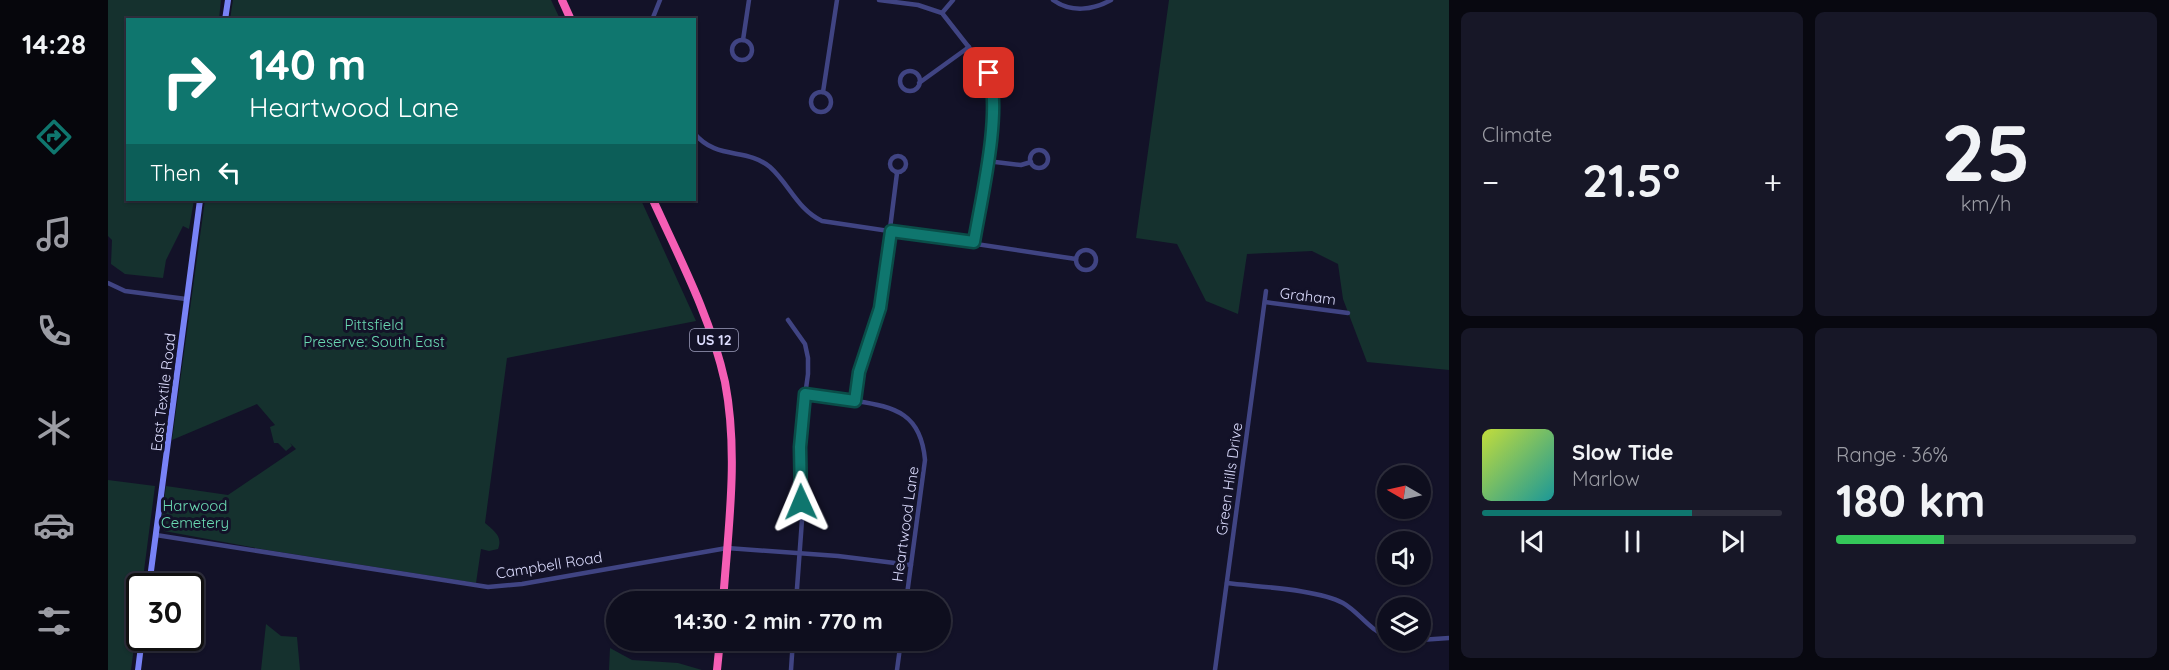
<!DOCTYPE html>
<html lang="en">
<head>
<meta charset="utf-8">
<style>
	:root { --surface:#0e0e1e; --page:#171727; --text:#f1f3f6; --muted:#9b9ca4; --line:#2e2e3c; --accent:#0f766e }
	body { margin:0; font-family:Quicksand,sans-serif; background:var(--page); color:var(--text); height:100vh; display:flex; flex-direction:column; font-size:22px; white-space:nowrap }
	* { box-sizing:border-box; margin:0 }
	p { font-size:20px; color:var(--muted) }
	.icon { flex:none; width:33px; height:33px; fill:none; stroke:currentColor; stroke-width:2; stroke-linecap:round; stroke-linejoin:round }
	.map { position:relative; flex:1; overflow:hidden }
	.sheet { display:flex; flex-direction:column; gap:12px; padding:12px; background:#080810; width:720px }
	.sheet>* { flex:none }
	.top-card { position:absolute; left:18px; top:18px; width:570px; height:183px; border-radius:0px; box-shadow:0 2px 4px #0004,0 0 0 2px var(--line); background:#0f766e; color:#fff; overflow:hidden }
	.needle { width:39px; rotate:279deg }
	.tools { position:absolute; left:1269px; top:465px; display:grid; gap:12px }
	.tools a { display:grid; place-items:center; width:54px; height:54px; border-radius:50%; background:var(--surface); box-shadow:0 2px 4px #0004,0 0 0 2px var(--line); font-size:30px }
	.speed { position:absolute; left:18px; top:573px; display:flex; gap:12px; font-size:30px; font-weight:700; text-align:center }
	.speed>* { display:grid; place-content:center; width:78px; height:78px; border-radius:50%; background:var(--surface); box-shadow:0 2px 4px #0004,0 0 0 2px var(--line); line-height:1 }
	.speed .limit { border:3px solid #111; border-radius:9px; background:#fff; color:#111 }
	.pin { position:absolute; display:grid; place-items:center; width:51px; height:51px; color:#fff; margin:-26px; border-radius:12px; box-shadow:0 3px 9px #0006 }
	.me { position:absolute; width:66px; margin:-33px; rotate:359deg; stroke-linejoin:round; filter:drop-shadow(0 0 4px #0008) }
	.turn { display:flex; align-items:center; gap:21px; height:126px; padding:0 24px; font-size:27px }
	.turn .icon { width:78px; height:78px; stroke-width:2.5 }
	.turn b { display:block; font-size:42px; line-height:51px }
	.then { display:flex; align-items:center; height:57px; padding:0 24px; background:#0003; gap:12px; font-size:22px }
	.big { font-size:45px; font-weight:700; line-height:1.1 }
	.sheet .card { flex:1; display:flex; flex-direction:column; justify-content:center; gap:9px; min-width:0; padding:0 21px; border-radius:9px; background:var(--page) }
	.sheet .dial { align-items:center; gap:0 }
	.dial b { font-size:78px; line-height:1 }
	.song { display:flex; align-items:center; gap:18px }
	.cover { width:72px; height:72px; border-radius:9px; background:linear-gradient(135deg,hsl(70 70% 55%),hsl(180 70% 35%)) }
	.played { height:6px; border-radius:3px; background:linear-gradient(90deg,var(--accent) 70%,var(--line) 70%) }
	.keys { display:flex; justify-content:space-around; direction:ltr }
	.heat { display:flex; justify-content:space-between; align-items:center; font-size:33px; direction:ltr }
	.charge { height:9px; border-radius:4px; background:linear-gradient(90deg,#34c759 36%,var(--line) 0) }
	.sheet .tiles { flex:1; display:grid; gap:12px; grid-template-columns:repeat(2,1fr) }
	.trip { position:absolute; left:498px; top:591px; width:345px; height:60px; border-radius:30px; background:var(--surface); box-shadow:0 2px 4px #0004,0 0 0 2px var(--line); font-weight:700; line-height:60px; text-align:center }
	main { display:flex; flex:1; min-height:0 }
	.menu { display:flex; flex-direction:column; width:108px; justify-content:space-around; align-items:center; background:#06060c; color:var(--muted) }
	.menu .icon { width:42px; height:42px }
	.menu .on { color:var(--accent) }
	.menu b { font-size:27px; color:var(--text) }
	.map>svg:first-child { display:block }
	.green { fill:#15312e }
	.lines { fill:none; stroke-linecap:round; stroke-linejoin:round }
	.street { stroke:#404483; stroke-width:4.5 }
	.secondary { stroke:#7882f6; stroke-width:6 }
	.highway { stroke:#f55eb5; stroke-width:8 }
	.route-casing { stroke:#0a4d48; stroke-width:15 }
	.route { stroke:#0f766e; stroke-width:10 }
	.labels { text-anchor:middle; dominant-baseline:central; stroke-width:6; stroke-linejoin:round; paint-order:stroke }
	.shield { fill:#131228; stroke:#9f9fbd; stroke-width:1.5 }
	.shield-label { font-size:14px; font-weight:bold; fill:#dbdbfd }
	.street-label { font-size:15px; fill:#dbdbfd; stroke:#131228 }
	.park-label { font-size:15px; fill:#6ad9b2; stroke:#131228 }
</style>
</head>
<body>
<main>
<nav class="menu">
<b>14:28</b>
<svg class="icon on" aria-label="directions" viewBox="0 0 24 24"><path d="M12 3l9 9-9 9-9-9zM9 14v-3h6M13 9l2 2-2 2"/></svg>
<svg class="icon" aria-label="music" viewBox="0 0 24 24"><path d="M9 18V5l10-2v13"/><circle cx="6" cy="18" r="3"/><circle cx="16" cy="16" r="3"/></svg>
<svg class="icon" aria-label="phone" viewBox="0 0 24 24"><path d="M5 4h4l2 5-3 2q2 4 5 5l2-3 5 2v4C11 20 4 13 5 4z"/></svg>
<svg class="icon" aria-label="climate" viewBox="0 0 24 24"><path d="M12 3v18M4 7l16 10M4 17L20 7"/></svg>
<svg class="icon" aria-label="car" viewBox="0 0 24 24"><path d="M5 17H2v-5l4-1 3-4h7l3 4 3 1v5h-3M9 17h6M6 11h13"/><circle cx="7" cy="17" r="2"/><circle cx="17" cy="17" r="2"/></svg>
<svg class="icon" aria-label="filters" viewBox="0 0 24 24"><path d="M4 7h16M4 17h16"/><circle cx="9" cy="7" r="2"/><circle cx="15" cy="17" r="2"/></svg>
</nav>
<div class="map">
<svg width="1341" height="670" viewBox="0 0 1341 670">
	<rect width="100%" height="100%" fill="#131228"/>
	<!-- green -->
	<g class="green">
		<path d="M0,0H113L111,19L20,20V200H86L81,229L75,226L58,260L55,278L17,274L3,264L4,240L0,236Z"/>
		<path d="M125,0H443L452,19H122Z"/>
		<path d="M1061,0H1341V370L1259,362L1235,299L1230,264L1204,251L1139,254L1130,314L1098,301L1069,244L1028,238Z"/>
		<path d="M97,200H533L588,321L399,358L377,523C386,531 395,536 390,549L381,551L373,549L368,583L153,549L56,531L53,524L58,486L120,495L188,449L182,443L184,446L178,451L170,443H166L162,427L167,425L149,404L64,440Z"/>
		<path d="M0,480L47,486L34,586H32L31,608L23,670H0Z"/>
		<path d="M158,624L173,636L189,637L192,670H153Z"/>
		<path d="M502,648L524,660L570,663L594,670H501Z"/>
	</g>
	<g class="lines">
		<!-- street -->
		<g class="street">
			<path d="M771,0L810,5L834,13L881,73L885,86L883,130L866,242"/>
			<path d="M945,0C963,13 985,10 1003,0"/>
			<path d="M834,13L845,0"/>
			<path d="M544,20L552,0"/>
			<path d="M635,40L641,0"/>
			<circle cx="634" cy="50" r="10"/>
			<circle cx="802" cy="81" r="10"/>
			<path d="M811,83L861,47"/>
			<path d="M715,92L729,0"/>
			<circle cx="713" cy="102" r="10"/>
			<path d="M586,133C609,161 638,147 662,167C681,184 690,210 714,221L968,259"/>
			<circle cx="931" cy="159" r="9"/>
			<circle cx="790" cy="164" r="8"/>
			<path d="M879,161L913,165L923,162"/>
			<circle cx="978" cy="260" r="10"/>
			<path d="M0,283L17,291L78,299"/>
			<path d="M1157,302L1240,313"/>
			<path d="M680,320L697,344L700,358V374L693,425L694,520L688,602"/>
			<path d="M697,394C714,397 731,399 748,401C788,407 813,414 817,460L798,602"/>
			<path d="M747,401L751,372L772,308L789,173"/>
			<path d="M48,535L380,587L414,584L619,548L730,556L803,565"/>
			<path d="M1119,583C1150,587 1209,589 1235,603C1251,612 1261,630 1280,637"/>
			<path d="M1312,640L1341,638"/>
			<path d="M683,670L685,640"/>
			<path d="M789,670L793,640"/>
			<path d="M1107,670L1158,291"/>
		</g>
		<!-- secondary -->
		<g class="secondary">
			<path d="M117,20L120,0"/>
			<path d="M41,586L92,200"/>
			<path d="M30,670L34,638"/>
		</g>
		<!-- highway -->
		<g class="highway">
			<path d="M454,0L463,20"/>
			<path d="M545,200C572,259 603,318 617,382C631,455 620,529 615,602"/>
			<path d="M609,670L612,640"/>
		</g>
	</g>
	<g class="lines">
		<!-- route casing -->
		<g class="route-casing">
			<path id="route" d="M693,502L692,447L697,394L747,401L751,372L772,308L783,231L866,242C873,200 894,112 881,73"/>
		</g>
		<!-- route -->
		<use href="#route" class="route"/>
	</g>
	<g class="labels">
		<!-- shield labels -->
		<rect class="shield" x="582" y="329" width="48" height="22" rx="4.5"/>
		<g class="shield-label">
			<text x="606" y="340">US 12</text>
		</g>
		<!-- street labels -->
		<g class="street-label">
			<text transform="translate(1200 296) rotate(7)">Graham</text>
			<text transform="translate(55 392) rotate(-83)">East Textile Road</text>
			<text transform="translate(1121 479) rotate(-82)">Green Hills Drive</text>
			<text transform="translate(797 524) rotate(-82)">Heartwood Lane</text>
			<text transform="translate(441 565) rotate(-9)">Campbell Road</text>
		</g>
		<!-- park labels -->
		<g class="park-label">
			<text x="266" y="324">Pittsfield<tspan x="266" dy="17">Preserve: South East</tspan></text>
			<text x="87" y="505">Harwood<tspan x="87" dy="17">Cemetery</tspan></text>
		</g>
	</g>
</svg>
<div class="tools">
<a><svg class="needle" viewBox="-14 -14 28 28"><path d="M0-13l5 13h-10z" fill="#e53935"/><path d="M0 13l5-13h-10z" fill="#9b9ca4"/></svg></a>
<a><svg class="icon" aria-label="sound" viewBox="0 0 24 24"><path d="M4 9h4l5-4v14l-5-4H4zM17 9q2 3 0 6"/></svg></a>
<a><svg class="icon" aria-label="layers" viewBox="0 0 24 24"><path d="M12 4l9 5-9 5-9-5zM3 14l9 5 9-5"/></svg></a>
</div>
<div class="speed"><div class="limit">30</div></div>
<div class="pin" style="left:881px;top:73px;background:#d93025"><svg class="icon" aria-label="arrive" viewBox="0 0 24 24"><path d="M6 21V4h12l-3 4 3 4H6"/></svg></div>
<svg class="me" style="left:693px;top:502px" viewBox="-20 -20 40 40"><path d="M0-17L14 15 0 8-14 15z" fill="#0f766e" stroke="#fff" stroke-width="4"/></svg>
<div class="trip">14:30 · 2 min · 770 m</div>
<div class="top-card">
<div class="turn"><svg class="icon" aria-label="right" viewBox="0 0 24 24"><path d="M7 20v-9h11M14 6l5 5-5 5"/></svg><div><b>140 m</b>Heartwood Lane</div></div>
<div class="then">Then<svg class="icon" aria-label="left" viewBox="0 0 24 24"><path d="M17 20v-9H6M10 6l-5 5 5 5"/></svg></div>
</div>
</div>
<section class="sheet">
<div class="tiles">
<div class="card"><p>Climate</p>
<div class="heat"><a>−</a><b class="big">21.5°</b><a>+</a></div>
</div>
<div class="card dial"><b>25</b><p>km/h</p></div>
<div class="card">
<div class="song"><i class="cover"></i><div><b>Slow Tide</b><p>Marlow</p></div></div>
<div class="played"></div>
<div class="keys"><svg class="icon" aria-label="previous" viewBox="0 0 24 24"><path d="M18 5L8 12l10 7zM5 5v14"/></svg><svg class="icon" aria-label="pause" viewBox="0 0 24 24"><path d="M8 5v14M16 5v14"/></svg><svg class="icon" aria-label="next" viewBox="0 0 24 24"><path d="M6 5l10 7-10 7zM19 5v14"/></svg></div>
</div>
<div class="card"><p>Range · 36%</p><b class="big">180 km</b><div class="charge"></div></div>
</div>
</section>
</main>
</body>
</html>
